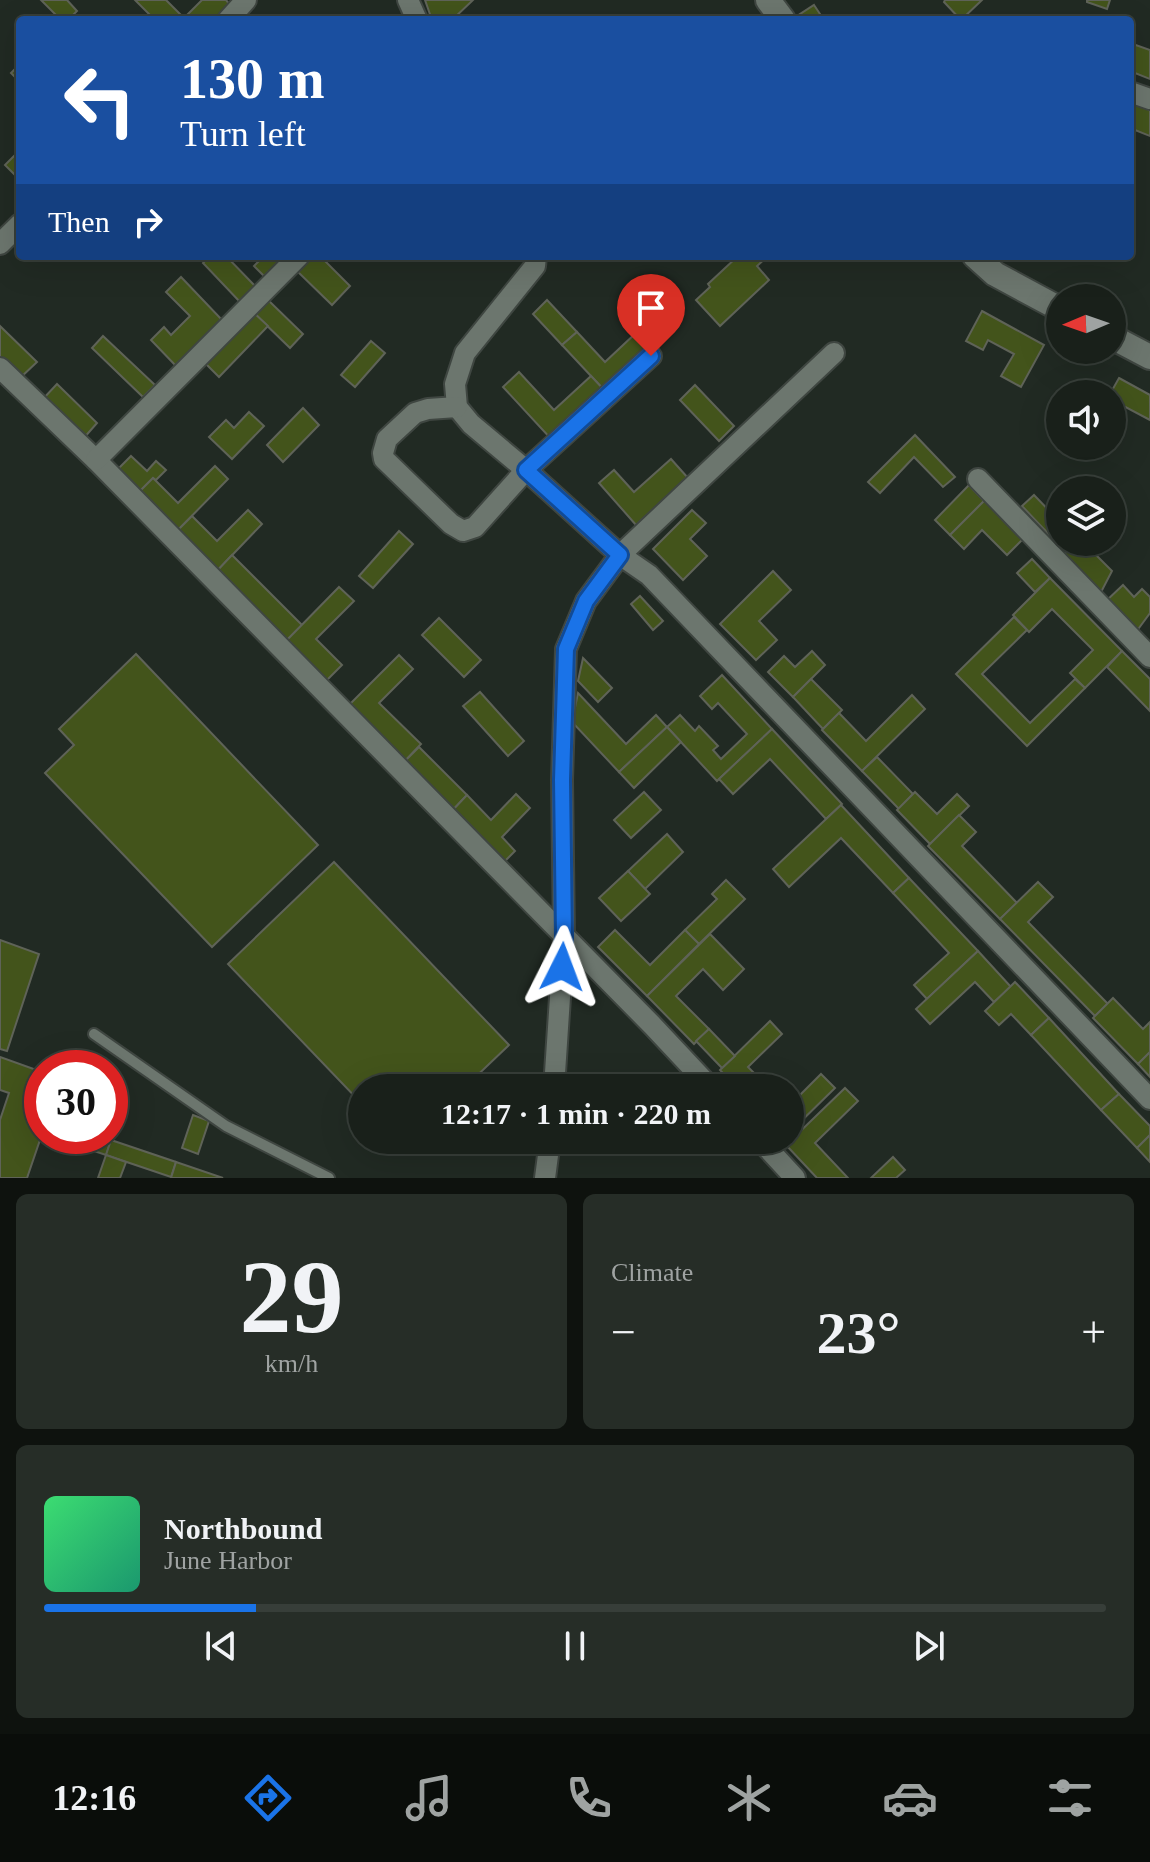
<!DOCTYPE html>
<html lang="en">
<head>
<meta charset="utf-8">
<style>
	:root { --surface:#19201a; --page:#262d27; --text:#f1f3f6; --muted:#9fa3a2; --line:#373e39; --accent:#1a73e8 }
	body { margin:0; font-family:"Times New Roman",serif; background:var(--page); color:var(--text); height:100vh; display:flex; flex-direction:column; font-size:30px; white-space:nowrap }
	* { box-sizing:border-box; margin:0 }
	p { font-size:26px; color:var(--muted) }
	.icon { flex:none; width:44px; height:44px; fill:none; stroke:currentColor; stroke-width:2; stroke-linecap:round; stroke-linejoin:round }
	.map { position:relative; height:1178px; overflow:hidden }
	.sheet { display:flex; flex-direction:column; gap:16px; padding:16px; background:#0e120e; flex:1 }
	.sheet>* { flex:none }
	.banner { position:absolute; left:16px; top:16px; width:1118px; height:244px; border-radius:8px; box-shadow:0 8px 32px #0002,0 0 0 2px var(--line); background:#1a4fa0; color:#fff; overflow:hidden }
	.needle { width:52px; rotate:268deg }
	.buttons { position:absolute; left:1046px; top:284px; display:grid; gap:16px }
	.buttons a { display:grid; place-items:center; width:80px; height:80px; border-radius:50%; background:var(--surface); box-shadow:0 8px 32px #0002,0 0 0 2px var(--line); font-size:40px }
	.speed { position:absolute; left:24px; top:1050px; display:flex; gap:16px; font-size:40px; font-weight:700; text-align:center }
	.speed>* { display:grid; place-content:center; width:104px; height:104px; border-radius:50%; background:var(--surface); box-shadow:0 8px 32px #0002,0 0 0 2px var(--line); line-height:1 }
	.speed .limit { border:12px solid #d22; background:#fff; color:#111 }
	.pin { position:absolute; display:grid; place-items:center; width:68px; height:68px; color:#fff; margin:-82px -34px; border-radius:50% 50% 50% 0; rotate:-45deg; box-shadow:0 0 8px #0007 }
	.pin .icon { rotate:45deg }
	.me { position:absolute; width:88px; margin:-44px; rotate:3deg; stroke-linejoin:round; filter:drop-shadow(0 0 6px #0008) }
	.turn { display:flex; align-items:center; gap:28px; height:168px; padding:0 32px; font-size:36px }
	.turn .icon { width:104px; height:104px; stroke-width:2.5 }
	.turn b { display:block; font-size:56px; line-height:68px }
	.then { display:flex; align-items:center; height:76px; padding:0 32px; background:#0003; gap:16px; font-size:30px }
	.big { font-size:60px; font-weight:600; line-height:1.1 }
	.sheet .widget { flex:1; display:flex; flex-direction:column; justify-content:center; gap:12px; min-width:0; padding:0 28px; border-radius:12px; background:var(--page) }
	.sheet .dial { align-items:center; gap:0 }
	.dial b { font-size:104px; line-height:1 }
	.song { display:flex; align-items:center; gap:24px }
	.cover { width:96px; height:96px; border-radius:12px; background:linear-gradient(135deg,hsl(140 70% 55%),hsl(160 70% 35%)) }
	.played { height:8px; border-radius:4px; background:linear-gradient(90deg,var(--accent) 20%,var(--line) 20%) }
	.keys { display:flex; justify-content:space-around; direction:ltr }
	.heat { display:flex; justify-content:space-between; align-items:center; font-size:44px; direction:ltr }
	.sheet .tiles { flex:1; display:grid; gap:16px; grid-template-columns:1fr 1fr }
	.widget:last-child { grid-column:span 2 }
	.trip { position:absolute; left:348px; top:1074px; width:456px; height:80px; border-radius:40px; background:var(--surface); box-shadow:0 8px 32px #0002,0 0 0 2px var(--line); font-weight:600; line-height:80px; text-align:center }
	.menu { display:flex; height:128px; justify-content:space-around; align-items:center; background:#0a0d0a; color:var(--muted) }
	.menu .icon { width:56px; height:56px }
	.menu .on { color:var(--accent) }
	.menu b { font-size:36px; color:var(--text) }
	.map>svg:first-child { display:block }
	.building { fill:#43541b; stroke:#5f6358; stroke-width:2 }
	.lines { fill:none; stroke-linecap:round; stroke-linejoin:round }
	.lane-casing { stroke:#3f4641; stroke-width:14 }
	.street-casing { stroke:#3f4641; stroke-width:24 }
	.secondary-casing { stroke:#3f4641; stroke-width:28 }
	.lane { stroke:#6c766e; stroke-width:10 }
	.street { stroke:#6c766e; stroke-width:20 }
	.secondary { stroke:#6c766e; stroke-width:24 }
	.route-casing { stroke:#114b97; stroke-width:20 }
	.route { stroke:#1a73e8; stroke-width:14 }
</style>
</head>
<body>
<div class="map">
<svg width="1150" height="1178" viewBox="0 0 1150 1178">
	<rect width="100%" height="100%" fill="#212a23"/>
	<!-- building -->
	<g class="building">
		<path d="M41,0H67L77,11L68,20H61Z"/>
		<path d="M135,0H166L184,18L202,0H226L231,6L217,20H155Z"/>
		<path d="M425,0H473L452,20H432Z"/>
		<path d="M945,0H982L961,20L944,2Z"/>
		<path d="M1087,0H1110L1107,9L1087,2Z"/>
		<path d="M814,5L824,20H796L794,18Z"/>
		<path d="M1130,43L1150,50V79L1130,71Z"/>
		<path d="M20,64V82L11,73Z"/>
		<path d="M1130,101L1150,110V136L1130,128Z"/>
		<path d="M20,150V180L5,165Z"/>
		<path d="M210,256H226L257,288L241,303L203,263Z"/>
		<path d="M264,256H288L266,278L254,266Z"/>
		<path d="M310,256H320L350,286L332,305L296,270Z"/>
		<path d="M738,256H768L757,266L769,280L720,326L696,300L710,287L708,284Z"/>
		<path d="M181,277L223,321L177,367L151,340L164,327L171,335L190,316L166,292Z"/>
		<path d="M267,299L303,334L290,348L254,313Z"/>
		<path d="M547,300L577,332L562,345L533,314Z"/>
		<path d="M252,311L268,326L219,377L203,361Z"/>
		<path d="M982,311L1044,345L1021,387L1001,376L1014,354L988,340L983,350L966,341Z"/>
		<path d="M0,326L37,362L20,378L0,358Z"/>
		<path d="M577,332L605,362L637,332L652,348L606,392L562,345Z"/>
		<path d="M103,336L155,385L143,397L92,348Z"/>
		<path d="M371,341L385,353L355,387L341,375Z"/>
		<path d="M519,372L554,410L591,376L606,392L553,441L503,387Z"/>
		<path d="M1119,378L1150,395V420L1112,400V394H1110Z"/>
		<path d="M57,384L97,423L83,439L42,400Z"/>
		<path d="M695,385L734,426L719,441L680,400Z"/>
		<path d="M303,408L319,425L283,462L267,445Z"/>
		<path d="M249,412L264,426L232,459L209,437L226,420L234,428Z"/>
		<path d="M915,435L955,477L943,487L914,457L880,493L868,482Z"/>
		<path d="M131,456L147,471L156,461L166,470L156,480L153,478L136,495L114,473Z"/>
		<path d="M671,459L688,478L636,525L599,483L614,470L634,492Z"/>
		<path d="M215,466L228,479L175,533L136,495L153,478L178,503Z"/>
		<path d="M969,485L984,501L950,535L935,520Z"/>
		<path d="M1034,495L1060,522V542H1064L1060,546L1022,506Z"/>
		<path d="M986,499L1024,538L1007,555L982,530L964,549L950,535Z"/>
		<path d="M248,510L262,524L215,573L175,533L192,516L217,541Z"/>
		<path d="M692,510L706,523L690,539L707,556L683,580L653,549Z"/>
		<path d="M399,531L413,544L373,588L359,576Z"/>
		<path d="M1077,542H1083L1112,571L1100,594L1062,556Z"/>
		<path d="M232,555L302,625L285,642L215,573Z"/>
		<path d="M1032,559L1050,578L1035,592L1017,573Z"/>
		<path d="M773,571L791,590L759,621L777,640L756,660L720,624Z"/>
		<path d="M1050,578L1122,651L1085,688L1070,673L1093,650L1052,609L1029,632L1013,615Z"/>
		<path d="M1123,585L1134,597L1142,589L1150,597V613L1136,632L1106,601Z"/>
		<path d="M339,587L354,601L316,639L342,665L325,682L285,642Z"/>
		<path d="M640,596L663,621L653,630L631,604Z"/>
		<path d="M1014,617L1027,630L982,674L1030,723L1075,679L1085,688L1027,746L956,674Z"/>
		<path d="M439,618L481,660L464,677L422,635Z"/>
		<path d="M812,651L825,665L793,697L768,672L784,656L795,667Z"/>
		<path d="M1122,651L1150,679V711L1107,667Z"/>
		<path d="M136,654L318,845L212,947L45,773L74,745L59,729Z"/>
		<path d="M399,655L413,669L379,703L421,744L402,764L346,708Z"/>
		<path d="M583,658L612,688L598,702L578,681Z"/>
		<path d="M722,675L772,729L717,781L667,727L680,715L695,731L699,726L718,746L713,750L721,759L747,734L718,703L712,709L700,696Z"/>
		<path d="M811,679L842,710L823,729L793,697Z"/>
		<path d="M480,692L524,741L508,756L463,706Z"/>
		<path d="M578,693L626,744L656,715L667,727L619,772L572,722Z"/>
		<path d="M912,695L925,709L862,771L822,730L839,713L866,741Z"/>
		<path d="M667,727L681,742L634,788L619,772Z"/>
		<path d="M772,729L842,804L826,819L770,759L733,794L719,779Z"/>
		<path d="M419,747L467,795L450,813L402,764Z"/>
		<path d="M877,757L913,794L899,809L862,771Z"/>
		<path d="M644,792L661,810L631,838L614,820Z"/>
		<path d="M915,792L937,814L957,794L969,806L930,844L897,810Z"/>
		<path d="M516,794L530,808L502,837L515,851L502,864L450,813L467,795L491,820Z"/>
		<path d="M841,805L909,878L893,893L841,838L789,887L773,869Z"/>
		<path d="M959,815L976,832L962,846L1017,903L1000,919L928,846Z"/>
		<path d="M667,834L683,852L645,889L628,871Z"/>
		<path d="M334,862L509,1045L464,1088H362V1104L228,964Z"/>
		<path d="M628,871L650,894L621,921L599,898Z"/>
		<path d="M909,878L978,951L927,999L914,985L949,953L893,893Z"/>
		<path d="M726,880L745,899L699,944L685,930L717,899L712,894Z"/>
		<path d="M1038,882L1053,897L1028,922L1108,1004L1095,1016L1000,919Z"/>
		<path d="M615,930L650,965L685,930L699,944L647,996L598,947Z"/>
		<path d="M710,934L744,969L723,990L703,969L676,996L709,1029L694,1044L647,996Z"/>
		<path d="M0,940L39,954L7,1051L0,1049Z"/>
		<path d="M978,951L1011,987L994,1002L975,982L930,1024L916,1009Z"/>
		<path d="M1015,982L1049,1018L1031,1035L1011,1014L999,1025L985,1011Z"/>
		<path d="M1113,998L1143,1029L1150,1022V1052L1138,1064L1093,1018Z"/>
		<path d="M1049,1018L1119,1094L1101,1110L1031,1035Z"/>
		<path d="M770,1021L782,1034L748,1067L769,1088H737L720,1070Z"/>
		<path d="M709,1029L735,1056L722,1068L696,1041Z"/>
		<path d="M1150,1052V1077L1138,1064Z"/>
		<path d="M0,1057L42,1072V1134L27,1178H0V1120L9,1093L0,1090Z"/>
		<path d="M821,1074L835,1088L790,1132V1105Z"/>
		<path d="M845,1088L858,1101L815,1143L848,1178H817L786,1145Z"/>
		<path d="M1119,1094L1150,1126V1135L1137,1148L1101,1110Z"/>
		<path d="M193,1115L209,1121L198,1154L182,1148Z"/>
		<path d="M1150,1135V1162L1137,1148Z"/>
		<path d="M49,1136H99L111,1140L106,1155Z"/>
		<path d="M111,1140L176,1162L171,1177L106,1155Z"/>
		<path d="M106,1155L126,1162L120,1178H98Z"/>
		<path d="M893,1157L905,1170L896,1178H871Z"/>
		<path d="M176,1162L223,1178H171Z"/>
	</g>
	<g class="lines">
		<!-- lane casing -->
		<g class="lane-casing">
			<path id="lane" d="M94,1034L226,1126L329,1178"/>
		</g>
		<!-- street casing -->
		<g class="street-casing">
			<g id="street">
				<path d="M408,0L417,20"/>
				<path d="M228,20L246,0"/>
				<path d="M1130,92L1150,99"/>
				<path d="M0,244L20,224"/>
				<path d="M536,256L535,266L465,353L455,384L457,407L471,424L526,470L620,555L834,353"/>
				<path d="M0,368L96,460L652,1025L711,1088"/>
				<path d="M457,407L428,409L415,413L387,439L383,453L384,459L451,524L463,531L475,527L526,470L651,356"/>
				<path d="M96,460L299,256"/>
				<path d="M978,479L1150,657"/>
				<path d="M554,1088L564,937L562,780L566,649L586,601L620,555L649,575L1150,1099"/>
				<path d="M760,1140L795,1178"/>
				<path d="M545,1178L550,1140"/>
			</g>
		</g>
		<!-- secondary casing -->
		<g class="secondary-casing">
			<g id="secondary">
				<path d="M768,0L783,20"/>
				<path d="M975,256L995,274L1060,309"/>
				<path d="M1112,337L1150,357"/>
			</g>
		</g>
		<!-- lane -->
		<use href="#lane" class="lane"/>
		<!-- street -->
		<use href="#street" class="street"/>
		<!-- secondary -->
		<use href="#secondary" class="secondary"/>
	</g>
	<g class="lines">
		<!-- route casing -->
		<g class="route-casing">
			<path id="route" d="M562,967L564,937L562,780L566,649L586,601L620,555L526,470L651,356"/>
		</g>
		<!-- route -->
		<use href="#route" class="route"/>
	</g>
</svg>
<div class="buttons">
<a><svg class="needle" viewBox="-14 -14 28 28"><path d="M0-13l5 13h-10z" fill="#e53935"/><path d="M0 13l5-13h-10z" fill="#9fa3a2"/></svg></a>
<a><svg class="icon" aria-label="sound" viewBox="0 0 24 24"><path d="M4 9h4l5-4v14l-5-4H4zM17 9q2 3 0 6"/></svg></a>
<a><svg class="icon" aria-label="layers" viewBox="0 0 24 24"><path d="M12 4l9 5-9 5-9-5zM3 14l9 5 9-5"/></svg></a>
</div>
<div class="speed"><div class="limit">30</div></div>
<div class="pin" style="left:651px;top:356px;background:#d93025"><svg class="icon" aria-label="arrive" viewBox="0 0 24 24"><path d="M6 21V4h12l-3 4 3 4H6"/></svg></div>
<svg class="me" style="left:562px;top:967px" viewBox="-20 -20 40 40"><path d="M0-17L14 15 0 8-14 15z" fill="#1a73e8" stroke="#fff" stroke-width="4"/></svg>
<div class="trip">12:17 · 1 min · 220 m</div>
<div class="banner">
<div class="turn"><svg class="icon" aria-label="left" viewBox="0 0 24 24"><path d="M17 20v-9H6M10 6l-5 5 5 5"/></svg><div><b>130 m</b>Turn left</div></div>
<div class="then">Then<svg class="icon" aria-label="right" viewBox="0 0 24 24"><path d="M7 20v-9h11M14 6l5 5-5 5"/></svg></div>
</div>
</div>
<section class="sheet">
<div class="tiles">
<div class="widget dial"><b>29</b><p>km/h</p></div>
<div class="widget"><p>Climate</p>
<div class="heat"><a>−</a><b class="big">23°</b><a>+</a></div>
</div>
<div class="widget">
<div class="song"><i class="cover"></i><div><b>Northbound</b><p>June Harbor</p></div></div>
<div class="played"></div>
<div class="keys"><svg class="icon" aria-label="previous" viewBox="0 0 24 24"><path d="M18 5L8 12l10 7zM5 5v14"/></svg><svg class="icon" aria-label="pause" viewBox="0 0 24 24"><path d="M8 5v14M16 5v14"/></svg><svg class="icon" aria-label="next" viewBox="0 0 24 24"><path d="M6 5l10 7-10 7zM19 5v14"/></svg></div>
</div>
</div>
</section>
<nav class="menu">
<b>12:16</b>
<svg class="icon on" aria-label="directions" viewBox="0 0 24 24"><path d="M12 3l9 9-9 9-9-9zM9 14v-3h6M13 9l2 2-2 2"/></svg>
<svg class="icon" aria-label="music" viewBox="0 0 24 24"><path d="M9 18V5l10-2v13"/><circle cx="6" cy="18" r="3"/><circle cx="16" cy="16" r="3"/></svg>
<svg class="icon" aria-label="phone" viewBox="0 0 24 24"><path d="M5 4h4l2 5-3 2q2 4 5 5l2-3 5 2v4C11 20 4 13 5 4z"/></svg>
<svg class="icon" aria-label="climate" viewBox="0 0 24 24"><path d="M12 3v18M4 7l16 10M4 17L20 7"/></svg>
<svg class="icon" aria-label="car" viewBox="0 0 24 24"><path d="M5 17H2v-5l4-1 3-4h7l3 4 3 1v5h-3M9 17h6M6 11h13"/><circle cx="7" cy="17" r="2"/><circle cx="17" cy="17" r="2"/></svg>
<svg class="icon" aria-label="filters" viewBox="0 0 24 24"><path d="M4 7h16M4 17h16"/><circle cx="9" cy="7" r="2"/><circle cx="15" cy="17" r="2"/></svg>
</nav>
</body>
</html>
